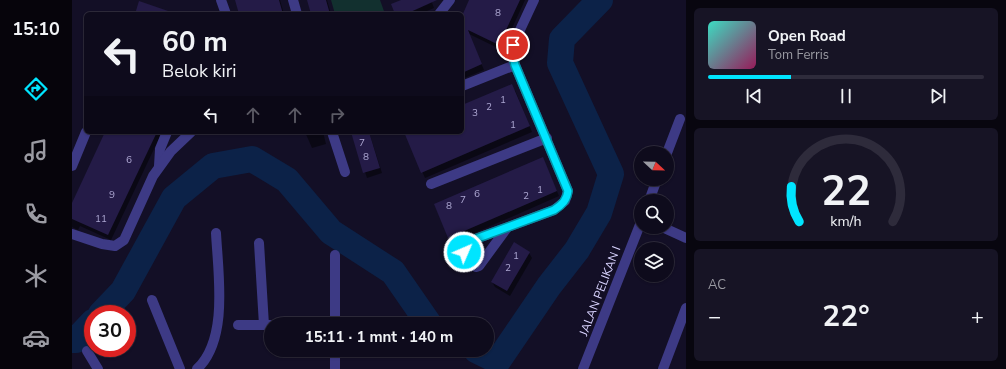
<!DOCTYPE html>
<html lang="id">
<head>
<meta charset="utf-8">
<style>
	:root { --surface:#0e0b1c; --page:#171425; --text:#f1f3f6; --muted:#9b9ba3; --line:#2e2b3b; --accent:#00e5ff }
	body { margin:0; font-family:"Nunito Sans",sans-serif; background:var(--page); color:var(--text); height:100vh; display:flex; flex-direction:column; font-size:15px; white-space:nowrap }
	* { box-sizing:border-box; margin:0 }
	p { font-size:13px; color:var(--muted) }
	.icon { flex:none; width:22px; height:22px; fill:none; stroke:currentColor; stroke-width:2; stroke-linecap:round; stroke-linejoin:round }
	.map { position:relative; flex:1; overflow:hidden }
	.panel { display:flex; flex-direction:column; gap:8px; padding:8px; background:#08060f; width:320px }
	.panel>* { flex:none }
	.hud { position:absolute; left:12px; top:12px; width:380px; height:122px; border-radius:6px; box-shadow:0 1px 3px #0004,0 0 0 1px var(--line); background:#0e0b1c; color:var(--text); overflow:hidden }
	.needle { width:26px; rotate:112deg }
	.buttons { position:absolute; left:562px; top:146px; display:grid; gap:8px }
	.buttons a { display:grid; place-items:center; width:40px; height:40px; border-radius:50%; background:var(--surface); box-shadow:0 1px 3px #0004,0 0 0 1px var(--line); font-size:20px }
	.speed { position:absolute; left:12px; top:305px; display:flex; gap:8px; font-size:20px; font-weight:700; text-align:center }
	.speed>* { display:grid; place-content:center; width:52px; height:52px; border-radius:50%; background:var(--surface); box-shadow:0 1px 3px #0004,0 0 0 1px var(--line); line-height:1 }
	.speed .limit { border:6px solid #d22; background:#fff; color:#111 }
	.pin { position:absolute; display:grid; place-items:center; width:34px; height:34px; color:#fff; margin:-17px; border:2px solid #fff; border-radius:50%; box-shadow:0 1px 4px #0007 }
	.me { position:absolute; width:44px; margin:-22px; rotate:45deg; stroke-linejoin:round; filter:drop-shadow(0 0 3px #0008) }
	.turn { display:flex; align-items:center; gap:14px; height:84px; padding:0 12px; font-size:18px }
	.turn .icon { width:52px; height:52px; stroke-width:2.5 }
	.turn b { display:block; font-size:28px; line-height:34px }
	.lanes { display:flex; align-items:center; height:38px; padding:0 12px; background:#0003; justify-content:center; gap:20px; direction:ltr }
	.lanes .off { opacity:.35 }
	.big { font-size:30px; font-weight:700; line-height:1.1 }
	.panel .card { flex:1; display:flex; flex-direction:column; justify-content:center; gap:6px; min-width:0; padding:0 14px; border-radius:6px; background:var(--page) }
	.panel .dial { align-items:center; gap:0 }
	.dial svg { height:104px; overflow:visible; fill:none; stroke:var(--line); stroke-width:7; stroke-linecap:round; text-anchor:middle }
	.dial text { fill:var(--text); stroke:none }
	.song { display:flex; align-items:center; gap:12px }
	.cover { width:48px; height:48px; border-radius:6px; background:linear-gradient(135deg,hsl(170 70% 55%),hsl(330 70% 35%)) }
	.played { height:4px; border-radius:2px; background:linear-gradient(90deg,var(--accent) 30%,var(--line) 30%) }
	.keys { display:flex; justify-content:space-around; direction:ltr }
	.heat { display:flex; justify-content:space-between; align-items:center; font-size:22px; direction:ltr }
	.trip { position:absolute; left:192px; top:317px; width:230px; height:40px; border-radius:20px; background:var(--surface); box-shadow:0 1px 3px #0004,0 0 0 1px var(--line); font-weight:700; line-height:40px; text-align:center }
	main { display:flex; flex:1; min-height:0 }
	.tabs { display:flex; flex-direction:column; width:72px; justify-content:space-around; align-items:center; background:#06040b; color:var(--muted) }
	.tabs .icon { width:28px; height:28px }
	.tabs .selected { color:var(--accent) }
	.tabs b { font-size:18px; color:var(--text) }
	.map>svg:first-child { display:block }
	.green { fill:#12302f }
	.shadow { fill:#0007 }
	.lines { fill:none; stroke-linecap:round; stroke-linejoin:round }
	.river { stroke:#0c2248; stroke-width:26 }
	.building { fill:#241b47 }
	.street { stroke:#3d3a85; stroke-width:10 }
	.route-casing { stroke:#0095a6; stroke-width:10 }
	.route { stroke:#00e5ff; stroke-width:7 }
	.labels { text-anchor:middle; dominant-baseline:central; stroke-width:4; stroke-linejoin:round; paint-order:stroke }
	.number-label { font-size:10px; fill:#aca6d1 }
	.street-label { font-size:12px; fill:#d9d4ff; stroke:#130f26 }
</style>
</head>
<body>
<main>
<nav class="tabs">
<b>15:10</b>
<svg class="icon selected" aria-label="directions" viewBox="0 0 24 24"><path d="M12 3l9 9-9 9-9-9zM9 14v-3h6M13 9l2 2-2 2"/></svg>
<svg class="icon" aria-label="music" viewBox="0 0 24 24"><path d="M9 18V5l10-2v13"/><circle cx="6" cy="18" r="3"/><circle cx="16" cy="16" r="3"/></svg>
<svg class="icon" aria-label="phone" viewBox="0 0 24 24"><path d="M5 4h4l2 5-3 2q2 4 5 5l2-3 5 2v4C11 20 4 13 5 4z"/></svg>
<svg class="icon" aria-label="climate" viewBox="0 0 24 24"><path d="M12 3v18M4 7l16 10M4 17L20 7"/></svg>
<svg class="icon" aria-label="car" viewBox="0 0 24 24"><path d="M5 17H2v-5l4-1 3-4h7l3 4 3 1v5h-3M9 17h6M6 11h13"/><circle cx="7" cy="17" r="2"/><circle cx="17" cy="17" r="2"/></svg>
</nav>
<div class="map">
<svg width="614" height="369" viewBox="0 0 614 369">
	<rect width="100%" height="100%" fill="#130f26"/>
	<!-- green -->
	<path class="green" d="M259,0H308L313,14H263Z"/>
	<!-- shadow -->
	<g class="shadow">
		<path d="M164,0H208L212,14H168Z"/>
		<path d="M236,0H255L259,14H240Z"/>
		<path d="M332,0H359L362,8L348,14H324Z"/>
		<path d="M398,0H453L430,50L397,34L412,70L390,79V18Z"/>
		<path d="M443,90L460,132L353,178L333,132H390V106Z"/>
		<path d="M34,132H90L39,240L8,226L6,230L0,227V205Z"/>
		<path d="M233,132H251L254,144L240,148Z"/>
		<path d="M280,132H297L310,173L295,178Z"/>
		<path d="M473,164L487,196L380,243L363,205Z"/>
		<path d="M457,253L460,258L438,296L423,287L420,282Z"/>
	</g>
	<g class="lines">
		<!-- river -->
		<g class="river">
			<path d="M29,314L51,291L102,198L141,166L180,159L215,180L259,232L321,272L357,324"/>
			<path d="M0,340H4L21,322"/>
			<path d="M404,350L426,361L477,286L505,250L527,213L539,174L488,63L490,39L528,0"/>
		</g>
	</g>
	<!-- building -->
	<g class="building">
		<path d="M163,0H207L211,14H167Z"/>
		<path d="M235,0H254L258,14H239Z"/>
		<path d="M329,0H365L334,14H323L319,4Z"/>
		<path d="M397,0H448L427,45L396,30L410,64L390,73V16Z"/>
		<path d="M67,1L99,12L98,14H63Z"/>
		<path d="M440,84L458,126L349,173L332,132H390V105Z"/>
		<path d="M33,132H85L36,235L0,219V203Z"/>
		<path d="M279,132H297L308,168L291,173Z"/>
		<path d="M471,157L485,191L376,238L362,204Z"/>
		<path d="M442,242L458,252L435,291L419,282Z"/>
	</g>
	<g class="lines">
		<!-- street -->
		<g class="street">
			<path d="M149,0L154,14"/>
			<path d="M221,0L225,14"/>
			<path d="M367,14L378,0"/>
			<path d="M390,86L443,65"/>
			<path d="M260,132L273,172"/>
			<path d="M595,153L608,119"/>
			<path d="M0,166L14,132"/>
			<path d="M87,166L88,149L95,132"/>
			<path d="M359,184L475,138"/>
			<path d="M577,201L585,179"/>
			<path d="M590,227L614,238"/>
			<path d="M435,228L407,266L404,267L400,264L392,252L393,246L398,241L482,210L493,201L496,191L443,65L440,53L441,45L462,0"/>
			<path d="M0,234L30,244L43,246L52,240L81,176L99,151L119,132"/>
			<path d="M187,243L192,325"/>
			<path d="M80,300L108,369"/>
			<path d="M263,324V255"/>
			<path d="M166,325H198"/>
			<path d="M15,351L26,369"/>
			<path d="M125,369C157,339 146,273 144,233"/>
			<path d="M263,369V350"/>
			<path d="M511,369L569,222"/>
			<path d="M591,369L614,308"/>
		</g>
	</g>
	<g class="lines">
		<!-- route casing -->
		<g class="route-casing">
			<path id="route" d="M392,252L393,246L398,241L482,210C490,205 495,200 496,191L443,65L440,53L441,45"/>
		</g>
		<!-- route -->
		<use href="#route" class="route"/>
	</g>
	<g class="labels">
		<!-- number labels -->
		<g class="number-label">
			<text x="426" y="13">8</text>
			<text x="431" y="100">1</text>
			<text x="417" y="107">2</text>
			<text x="403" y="113">3</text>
			<text x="441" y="125">1</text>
			<text x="290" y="143">7</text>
			<text x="294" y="157">8</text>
			<text x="57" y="160">6</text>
			<text x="468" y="190">1</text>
			<text x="405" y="194">6</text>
			<text x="40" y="195">9</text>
			<text x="454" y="196">2</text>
			<text x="391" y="200">7</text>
			<text x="377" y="206">8</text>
			<text x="29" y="219">11</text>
			<text x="444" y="256">1</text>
			<text x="436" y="268">2</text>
		</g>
		<!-- street labels -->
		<g class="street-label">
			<text transform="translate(528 291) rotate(-69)">JALAN PELIKAN I</text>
		</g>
	</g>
</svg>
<div class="buttons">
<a><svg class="needle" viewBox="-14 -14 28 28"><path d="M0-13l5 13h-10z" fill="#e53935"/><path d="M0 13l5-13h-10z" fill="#9b9ba3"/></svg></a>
<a><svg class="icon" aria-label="search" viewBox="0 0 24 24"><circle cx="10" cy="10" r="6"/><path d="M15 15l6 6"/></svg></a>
<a><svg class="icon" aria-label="layers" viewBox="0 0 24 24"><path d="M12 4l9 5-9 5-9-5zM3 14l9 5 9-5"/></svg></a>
</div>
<div class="speed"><div class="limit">30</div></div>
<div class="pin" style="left:441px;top:45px;background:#d93025"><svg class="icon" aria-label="arrive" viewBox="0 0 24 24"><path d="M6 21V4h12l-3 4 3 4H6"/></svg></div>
<svg class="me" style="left:392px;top:252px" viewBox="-20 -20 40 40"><circle r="17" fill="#00e5ff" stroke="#fff" stroke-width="3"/><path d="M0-11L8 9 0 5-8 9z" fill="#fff"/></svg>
<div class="trip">15:11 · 1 mnt · 140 m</div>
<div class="hud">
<div class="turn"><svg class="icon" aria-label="left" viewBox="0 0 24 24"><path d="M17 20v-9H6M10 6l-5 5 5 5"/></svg><div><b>60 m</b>Belok kiri</div></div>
<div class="lanes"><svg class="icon" aria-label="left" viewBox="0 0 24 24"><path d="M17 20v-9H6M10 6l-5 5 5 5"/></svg><svg class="icon off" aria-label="ahead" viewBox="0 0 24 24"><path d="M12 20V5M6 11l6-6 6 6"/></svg><svg class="icon off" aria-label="ahead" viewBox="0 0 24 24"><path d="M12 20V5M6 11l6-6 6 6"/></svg><svg class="icon off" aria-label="right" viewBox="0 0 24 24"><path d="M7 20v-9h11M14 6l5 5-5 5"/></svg></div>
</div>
</div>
<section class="panel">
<div class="card">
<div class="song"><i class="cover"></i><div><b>Open Road</b><p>Tom Ferris</p></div></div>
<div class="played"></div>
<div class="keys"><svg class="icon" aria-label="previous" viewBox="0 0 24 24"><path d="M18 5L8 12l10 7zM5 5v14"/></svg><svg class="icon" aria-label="pause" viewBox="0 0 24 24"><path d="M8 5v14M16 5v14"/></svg><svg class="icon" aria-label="next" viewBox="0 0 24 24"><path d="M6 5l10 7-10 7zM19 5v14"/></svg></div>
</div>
<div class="card dial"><svg viewBox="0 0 100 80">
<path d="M14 69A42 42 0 1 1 86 69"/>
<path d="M14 69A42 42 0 0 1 8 42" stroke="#00e5ff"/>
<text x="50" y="56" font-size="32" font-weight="700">22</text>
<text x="50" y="72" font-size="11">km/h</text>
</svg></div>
<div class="card"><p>AC</p>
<div class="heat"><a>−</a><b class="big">22°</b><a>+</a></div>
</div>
</section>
</main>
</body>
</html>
